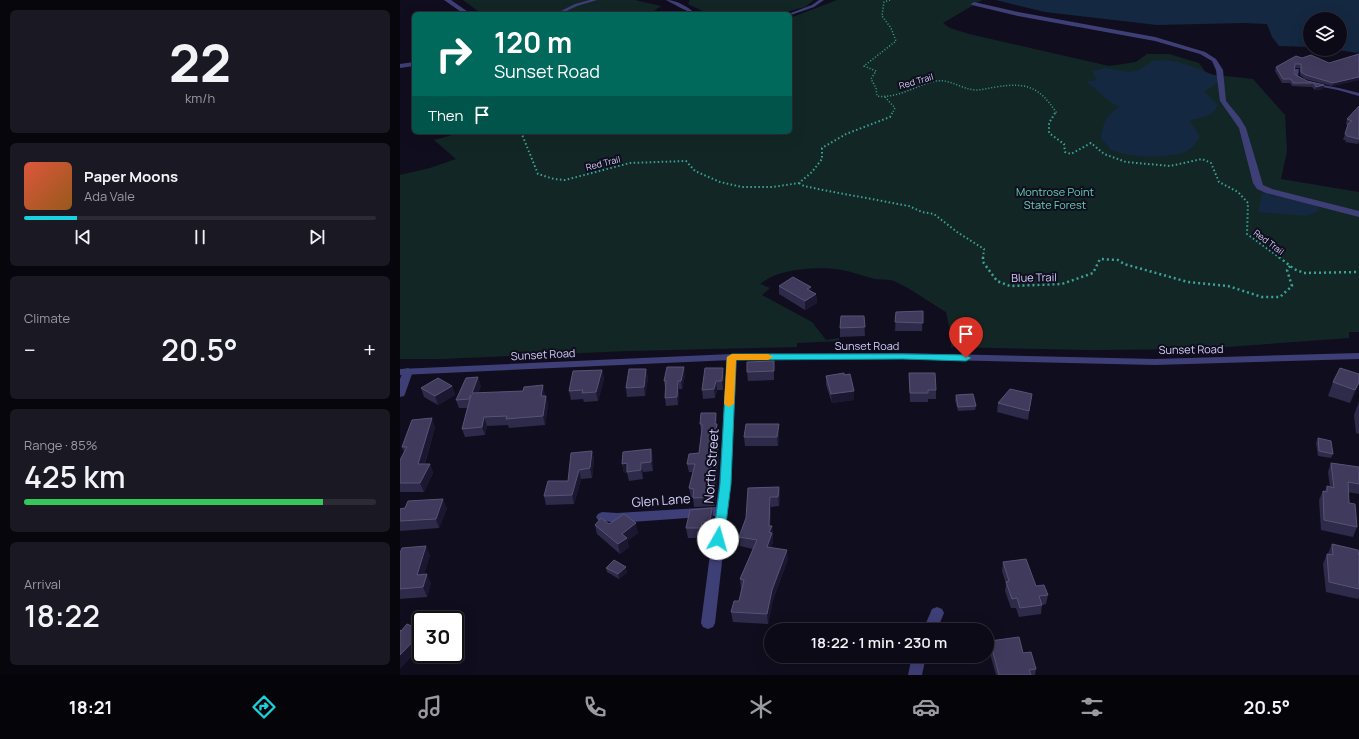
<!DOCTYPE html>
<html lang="en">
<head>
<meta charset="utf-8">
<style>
	:root { --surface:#0c0a16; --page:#1a1823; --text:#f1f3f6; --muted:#9a9aa1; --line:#2c2b35; --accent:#19d2dd }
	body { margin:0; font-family:Manrope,sans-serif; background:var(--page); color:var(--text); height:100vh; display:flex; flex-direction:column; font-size:15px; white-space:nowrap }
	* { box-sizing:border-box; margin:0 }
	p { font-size:13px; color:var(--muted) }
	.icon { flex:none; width:22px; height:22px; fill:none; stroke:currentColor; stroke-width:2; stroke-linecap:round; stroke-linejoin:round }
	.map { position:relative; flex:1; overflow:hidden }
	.side { display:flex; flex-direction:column; gap:10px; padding:10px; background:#07060c; width:400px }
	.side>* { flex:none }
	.top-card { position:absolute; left:12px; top:12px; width:380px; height:122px; border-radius:6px; box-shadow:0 4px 16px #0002,0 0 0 1px var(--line); background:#00695c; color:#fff; overflow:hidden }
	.tools { position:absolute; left:903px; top:12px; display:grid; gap:8px }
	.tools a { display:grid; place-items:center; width:44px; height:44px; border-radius:50%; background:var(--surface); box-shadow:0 4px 16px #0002,0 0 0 1px var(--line); font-size:20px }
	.speed { position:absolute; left:12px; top:611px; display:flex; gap:8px; font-size:20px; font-weight:700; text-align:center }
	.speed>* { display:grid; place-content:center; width:52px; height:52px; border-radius:50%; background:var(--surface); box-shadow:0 4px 16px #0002,0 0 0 1px var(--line); line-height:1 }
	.speed .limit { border:2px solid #111; border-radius:6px; background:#fff; color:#111 }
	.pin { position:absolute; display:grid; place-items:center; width:34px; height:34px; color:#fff; margin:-41px -17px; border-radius:50% 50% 50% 0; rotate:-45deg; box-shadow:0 0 4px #0007 }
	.pin .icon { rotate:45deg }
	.me { position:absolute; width:44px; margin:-22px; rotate:7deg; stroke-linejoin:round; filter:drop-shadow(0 0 3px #0008) }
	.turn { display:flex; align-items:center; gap:14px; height:84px; padding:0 16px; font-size:18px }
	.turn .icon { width:52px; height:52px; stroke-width:2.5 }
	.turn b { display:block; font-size:28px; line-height:34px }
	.then { display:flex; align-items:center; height:38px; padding:0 16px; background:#0003; gap:8px; font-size:15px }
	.big { font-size:30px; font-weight:600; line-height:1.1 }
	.side .widget { flex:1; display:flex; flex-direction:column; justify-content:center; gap:6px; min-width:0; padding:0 14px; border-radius:6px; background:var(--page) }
	.side .dial { align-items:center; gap:0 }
	.dial b { font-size:52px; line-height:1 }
	.song { display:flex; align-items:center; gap:12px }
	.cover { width:48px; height:48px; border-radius:6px; background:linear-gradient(135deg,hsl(10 70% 55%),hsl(30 70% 35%)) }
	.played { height:4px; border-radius:2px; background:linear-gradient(90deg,var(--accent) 15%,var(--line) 15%) }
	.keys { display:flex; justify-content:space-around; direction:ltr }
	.heat { display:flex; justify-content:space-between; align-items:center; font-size:22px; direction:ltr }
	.charge { height:6px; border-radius:3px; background:linear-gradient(90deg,#34c759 85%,var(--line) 0) }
	.trip { position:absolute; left:364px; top:623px; width:230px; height:40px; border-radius:20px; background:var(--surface); box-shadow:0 4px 16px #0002,0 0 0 1px var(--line); font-weight:600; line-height:40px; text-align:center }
	.tabs { display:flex; height:64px; justify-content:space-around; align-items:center; background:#050409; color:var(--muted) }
	.tabs .icon { width:28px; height:28px }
	.tabs .on { color:var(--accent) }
	.tabs b { font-size:18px; color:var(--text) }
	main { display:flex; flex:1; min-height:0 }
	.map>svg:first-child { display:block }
	.green { fill:#122725 }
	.water { fill:#142842 }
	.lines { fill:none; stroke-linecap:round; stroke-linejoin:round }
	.path-far2 { stroke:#3ba398; stroke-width:1.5; stroke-dasharray:1 2; stroke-linecap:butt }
	.path-far1 { stroke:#3ba398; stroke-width:2; stroke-dasharray:1.5 2.5; stroke-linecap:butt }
	.path { stroke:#3ba398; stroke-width:2.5; stroke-dasharray:2 3; stroke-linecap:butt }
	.service { fill:#3f3f77; fill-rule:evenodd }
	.minor { fill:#3f3f77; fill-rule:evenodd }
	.tertiary { fill:#3f3f77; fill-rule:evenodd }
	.wall { fill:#2e2a49 }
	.shaded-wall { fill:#1b1730 }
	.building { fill:#403b5c; stroke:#575375 }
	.route { fill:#19d2dd; stroke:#108890 }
	.slow { fill:#f59e0b }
	.labels { text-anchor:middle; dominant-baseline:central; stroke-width:4; stroke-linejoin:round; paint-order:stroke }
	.far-street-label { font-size:9px; fill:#d3d0fa; stroke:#100e1e }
	.park-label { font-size:11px; fill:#65d1b1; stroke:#100e1e }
	.street-label { font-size:11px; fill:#d3d0fa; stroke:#100e1e }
	.near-street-label { font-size:13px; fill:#d3d0fa; stroke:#100e1e }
</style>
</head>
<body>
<main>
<section class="side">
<div class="widget dial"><b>22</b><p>km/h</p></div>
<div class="widget">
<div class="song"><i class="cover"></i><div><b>Paper Moons</b><p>Ada Vale</p></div></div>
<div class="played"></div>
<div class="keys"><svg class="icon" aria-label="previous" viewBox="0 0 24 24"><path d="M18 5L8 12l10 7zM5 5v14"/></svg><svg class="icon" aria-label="pause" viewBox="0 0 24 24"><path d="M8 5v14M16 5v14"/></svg><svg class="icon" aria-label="next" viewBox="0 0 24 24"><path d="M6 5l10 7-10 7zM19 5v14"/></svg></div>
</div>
<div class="widget"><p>Climate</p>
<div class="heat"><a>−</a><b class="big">20.5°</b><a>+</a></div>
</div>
<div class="widget"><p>Range · 85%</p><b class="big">425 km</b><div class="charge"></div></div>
<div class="widget"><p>Arrival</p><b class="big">18:22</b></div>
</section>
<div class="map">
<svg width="959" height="675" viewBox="0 0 959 675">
	<rect width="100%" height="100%" fill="#100e1e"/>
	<!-- green -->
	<g class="green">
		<path d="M63,0H235L261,6L250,14H82Z"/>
		<path d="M290,0H414L405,7L379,14H309L288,4Z"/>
		<path d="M437,0H582L543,23L550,28L569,34L709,66L736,62L747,54H769L799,63L807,74L853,79L885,115L887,151L881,179L959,192V332H949V338L799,349L692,350L551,347L552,340L546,312C529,302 512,289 494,281C489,279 481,280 476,279C462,276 448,270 434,269C412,267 378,269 360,284L370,288L362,295L412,322L426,340L439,338V341L397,343V347L228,351L41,359H0V175L30,168L56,159L34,140L63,132H390V18Z"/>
	</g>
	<!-- water -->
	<g class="water">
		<path d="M596,0H959V53L930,49H940V19H910V47L879,46L872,37L867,24L843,23L757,25L645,12Z"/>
		<path d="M764,60C782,61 801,70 818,77L817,83L804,92L818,105C812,117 801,118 789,120L800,137C796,142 792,149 785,152C771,158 726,158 712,150C708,147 705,142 701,139C703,123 706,116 719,107C706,100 698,90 686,82L697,80L692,71L705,68L730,72L739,70L753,61Z"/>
		<path d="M862,193L916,205L920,210L907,216L858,212Z"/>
	</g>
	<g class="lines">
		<!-- path-far2 -->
		<g class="path-far2">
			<path d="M490,0L484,2L482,16L491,28L496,41L464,66L476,71L471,79L476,88L477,96C498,99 516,85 536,81C551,79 561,89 575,90C582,90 589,88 596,87C627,82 639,87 656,112L655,114"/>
			<path d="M485,97L495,108L492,114"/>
		</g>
		<!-- path-far1 -->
		<g class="path-far1">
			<path d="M655,113L649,123V133L664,144L665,152L671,154L691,143L704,154L726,162L770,166L802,159L811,163L819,182L838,192L848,203L847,234L880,258"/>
			<path d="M121,132L138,174L154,179L165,180L230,163L286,161L295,171L320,182L342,187H373L399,183L412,172L422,159V148L446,134L490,117L492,113"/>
			<path d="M399,183L404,186L423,190L509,206L522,212L534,214L557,232L584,249L583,258"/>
		</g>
		<!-- path -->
		<g class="path">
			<path d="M583,257V262L597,281L610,286L662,284L693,273L700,259L718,260L724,264L788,282L828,286L862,297H880L892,286L887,270L890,266"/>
			<path d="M879,257L894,269L904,273L959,272"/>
		</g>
		<!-- service -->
		<g class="service">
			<path d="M190,0H197L177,6L160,14H155L175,4Z"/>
			<path d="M266,0C277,0 288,7 296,14C291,14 272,3 266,0Z"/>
			<path d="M419,0H424L414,7L391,15L388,14L412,5Z"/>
			<path d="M895,69H899L898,76L905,80V82H901L894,77Z"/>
			<path d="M912,83L939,88L959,93V96L938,90L912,85Z"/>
		</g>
		<!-- minor -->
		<g class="minor">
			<path d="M44,0H51L71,14H64Z"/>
			<path d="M574,2L618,12L755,37L805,52L816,59L823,70L826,101L840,118L846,128L863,185L872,189L959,211V217L866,193L857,189L853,183L839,128L820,101L816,70L812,61L800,54L755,41L618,16L572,5L571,4Z"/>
			<path d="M14,62V66L0,68V64Z"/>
			<path d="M332,354L337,357L331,484L315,623L313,627L308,629L303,627L301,623L315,516L217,523L198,520L196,517L198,514L202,512L217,513L316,507L319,484L327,357Z"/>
			<path d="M8,368L13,371L5,394L4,396L0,397V379L4,369Z"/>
			<path d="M537,607L542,609L544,613L537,630H523L532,609Z"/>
			<path d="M512,656H526L522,675H508Z"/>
		</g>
		<!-- tertiary -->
		<path class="tertiary" d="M503,353L755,359L959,353V359L755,365L503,359L332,360L0,375V369L332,354Z"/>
	</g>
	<!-- wall -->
	<g class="wall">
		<path d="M959,54V80L932,86L905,79L900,75V68H894V74L907,81L924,85L923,89L915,90L912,87L892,86L890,83H882L875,71L876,67L902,58L929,63Z"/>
		<path d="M959,106V141L958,144L945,142L946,140H943L948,125L946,124L947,119Z"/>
		<path d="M379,286L411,287V292L416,294L417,303L405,310L379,294Z"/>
		<path d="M523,311L522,331H495L496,312Z"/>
		<path d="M464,316L465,336L440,337V328Z"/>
		<path d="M374,361V380L348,381L347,372Z"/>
		<path d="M305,368L324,376L323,390H317L315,398L303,399L302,390Z"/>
		<path d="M246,369L248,378L245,396L227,397L226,388Z"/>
		<path d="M202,370L204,379L198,401L184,402L183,399L171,400L169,391Z"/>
		<path d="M509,373L536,390V399H528V402H510Z"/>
		<path d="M959,374V384L950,403L928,396L933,382Z"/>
		<path d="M285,375L282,389H279L278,405L266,406L265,398V388L264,381Z"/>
		<path d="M426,376L454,400L432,403L426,385Z"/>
		<path d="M52,386L55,395L38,405L24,397L21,388Z"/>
		<path d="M81,386L78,393L145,394V396L148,404L145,425L109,428L108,425L87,426L85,435L65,437L62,429L67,408H59L56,400Z"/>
		<path d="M632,394L628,420L597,412L598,403Z"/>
		<path d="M556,395L576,406L575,410L558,411L555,400Z"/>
		<path d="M959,402V434L956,433L954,415Z"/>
		<path d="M316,413L318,432L315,447L319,455L315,506L294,507L293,497H291L289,488L293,472H289L287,464L299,453L301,432L300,424Z"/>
		<path d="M379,424V433L378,446H345L344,437Z"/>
		<path d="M35,427L25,464H30L33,473L24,492H0V460L4,452L2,447Z"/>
		<path d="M918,438L933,454L931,458L918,456L916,443Z"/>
		<path d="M192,451L194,460L192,478L181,479L174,504L146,505L144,496L168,481Z"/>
		<path d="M253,458V471L243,472V479L229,481L227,473H224L222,464Z"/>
		<path d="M931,463L959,467V494L948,492L949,503L957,527L953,537L921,530L919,500L923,491H925L927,486L930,487L928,472Z"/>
		<path d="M379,487L380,496L379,506L371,507L370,526H372L373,542L371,547L388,559L373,600L368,624L333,622L331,612L339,601L341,589L340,579L353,549L340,546L339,537L346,518Z"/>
		<path d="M0,508H47L39,528L0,531Z"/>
		<path d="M312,508L313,518L311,531H304L302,538H288L286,528Z"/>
		<path d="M209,524L238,533L227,541L229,547L220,554L197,534L195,525Z"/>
		<path d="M932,544L959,557V597L958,599L926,592L923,564L927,554H928Z"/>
		<path d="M0,553L30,555L24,574L31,583L27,597L0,599Z"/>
		<path d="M603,562L648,595L646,604L642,605L641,614L619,617L616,608H611L605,591L606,584L602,571Z"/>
		<path d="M206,568L227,572L219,579L207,572Z"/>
		<path d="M590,641L623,653L636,669L635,675H596L589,650Z"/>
	</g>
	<!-- shaded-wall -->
	<g class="shaded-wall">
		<path d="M959,77V80L932,86L933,83Z"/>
		<path d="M924,85L923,89L915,90L916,87Z"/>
		<path d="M411,287L412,295L407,289Z"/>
		<path d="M416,294L417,303L405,310V301Z"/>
		<path d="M284,367L285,375L282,389L281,381Z"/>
		<path d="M323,368L324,376L323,390L322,381Z"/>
		<path d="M246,369L248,378L245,396L244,387Z"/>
		<path d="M202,370L204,379L198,401L196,392Z"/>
		<path d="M78,377L81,386L74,402L72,393Z"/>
		<path d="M278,381L279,389L278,405L277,397Z"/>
		<path d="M316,381L317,390L315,398L314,389Z"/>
		<path d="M959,382V384L957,389L950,403L955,390Z"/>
		<path d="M143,385L145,394L143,405L141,396Z"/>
		<path d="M52,386L55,395L38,405L35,396Z"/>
		<path d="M454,391V400L432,403L431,394Z"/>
		<path d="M146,396L148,404L145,425L143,416Z"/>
		<path d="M316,413L318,432L314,455L313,447Z"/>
		<path d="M84,417L87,426L85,435L82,427Z"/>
		<path d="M32,418L35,427L22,473L18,464Z"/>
		<path d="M379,424V433L378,446L377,437Z"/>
		<path d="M318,447L319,455L315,506L313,497Z"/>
		<path d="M251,449L253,458V471L251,462Z"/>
		<path d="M192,451L194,460L192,478L190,468Z"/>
		<path d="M227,463V473H224L222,464Z"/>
		<path d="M241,463L243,472V479L241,470Z"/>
		<path d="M30,464L33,473L24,492L20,483Z"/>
		<path d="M179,470L181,479L174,504L172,495Z"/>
		<path d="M379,487L380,496L379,506L378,497Z"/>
		<path d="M370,497L371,507L370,531L372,526L373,542L368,556L367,547Z"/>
		<path d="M43,499L47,508L39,528L36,519Z"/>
		<path d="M312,508L313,518L311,531L310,522Z"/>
		<path d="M302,522L304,531L302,538L301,528Z"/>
		<path d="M236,523L238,533L227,541L229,547L220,554L218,544L222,534Z"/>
		<path d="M26,546L30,555L21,584L17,575Z"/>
		<path d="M387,550L388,559L373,600L368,624L367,614L372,590Z"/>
		<path d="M226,567L227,572L219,579L218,574Z"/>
		<path d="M27,574L31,583L27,597L23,587Z"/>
		<path d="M21,633V647L0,669V655Z"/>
	</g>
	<!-- building -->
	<g class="building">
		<path d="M959,54V77L933,83L906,75L901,72V64H895L894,74L907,81L924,85L916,87L914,83H893L891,79H883L876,67L896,56L902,58L911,55L929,63Z"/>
		<path d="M959,106V139L947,136V135L945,134L948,124L952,121L947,119Z"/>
		<path d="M393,277L411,287L407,289L416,294L405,301L379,286Z"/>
		<path d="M523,311V323L495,322L496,312Z"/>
		<path d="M441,316H464L465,327L440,328Z"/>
		<path d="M374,361V371L347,372V362Z"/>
		<path d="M267,367H284L281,381H278L277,397L265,398L266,381H264Z"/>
		<path d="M305,368H323L322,381H316L314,389L302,390Z"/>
		<path d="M940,368L959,374V382L955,390L933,382Z"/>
		<path d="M229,369H246L244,387L226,388Z"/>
		<path d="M202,370L196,392L182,393L183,390L169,391L173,371Z"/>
		<path d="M444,373V375L450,374L454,391L431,394L426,376Z"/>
		<path d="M509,373H535L536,390H528V393H510Z"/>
		<path d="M78,377L72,393L123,391L124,387L143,385L141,396H146L143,416L106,419L107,416L84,417L82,427L62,429L71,395L69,399L56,400L66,378Z"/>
		<path d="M38,378L52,386L35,396L21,388Z"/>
		<path d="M610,389L632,394L629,411L598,403Z"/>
		<path d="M573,394L576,406L558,407L556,395Z"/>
		<path d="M301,413H316L315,424H317L313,447H318L313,497L293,498L294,489L289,488L295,464H287L289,454L299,453L302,429V424H300Z"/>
		<path d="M32,418L18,464H30L20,483H0V460L7,447H2L12,420Z"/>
		<path d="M346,424H379L377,437H344Z"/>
		<path d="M918,438L931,441L933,454L919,451Z"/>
		<path d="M251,449V462L241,463V470L227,472V463L222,464L223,452Z"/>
		<path d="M192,451L190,468L179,470L172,495L144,496L148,481H168L171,453Z"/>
		<path d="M931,463L959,467V484L948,482L949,503L955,504L957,527L924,520L923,491L927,492V486L934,488Z"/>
		<path d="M379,487L378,497H370L369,526H372L369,532L372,533L367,547L387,550L372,590L367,614L331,612L334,601H339L344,580L340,579L357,540L339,537L346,518L348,488Z"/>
		<path d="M43,499L36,519L0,521V509L5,508L8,501Z"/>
		<path d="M312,508L310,522H302L301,528H286L290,510Z"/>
		<path d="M224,514L236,523L222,534L227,538L218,544L195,525L201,518L209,524Z"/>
		<path d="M932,544L958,550L959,557V589L929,582L927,554L933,555Z"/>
		<path d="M26,546L17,575L27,574L23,587L0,589V553L2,548Z"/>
		<path d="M626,559L636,586L644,585L648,595L639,596L642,605L620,608L617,598L612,599L606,582L609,581L603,562Z"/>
		<path d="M214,560L226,567L218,574L206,568Z"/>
		<path d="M7,624L21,630V633L0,655V630L1,631Z"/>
		<path d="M619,637L623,653L631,652L636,669L629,670L631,675H599L590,641Z"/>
	</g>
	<!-- route -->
	<path class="route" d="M332,354H503L566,355L571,358L566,361L503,359L336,360L331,484L324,539L323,542L318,544L314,542L313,539L320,484L327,357Z"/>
	<!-- slow -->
	<path class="slow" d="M332,354H368L373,357L368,360H336L334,404L329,407L324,404L327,357Z"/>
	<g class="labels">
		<!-- far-street labels -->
		<g class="far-street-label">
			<text transform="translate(516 81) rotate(-16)">Red Trail</text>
			<text transform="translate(203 163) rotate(-14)">Red Trail</text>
			<text transform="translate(869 242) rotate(37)">Red Trail</text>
		</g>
		<!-- park labels -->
		<g class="park-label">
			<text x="655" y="191">Montrose Point<tspan x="655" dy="13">State Forest</tspan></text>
		</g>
		<!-- street labels -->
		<g class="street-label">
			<text transform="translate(634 277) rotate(-1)">Blue Trail</text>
			<text x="467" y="345">Sunset Road</text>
			<text transform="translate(791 349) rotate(-1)">Sunset Road</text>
			<text transform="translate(143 354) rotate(-3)">Sunset Road</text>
		</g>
		<!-- near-street labels -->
		<g class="near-street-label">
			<text transform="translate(311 466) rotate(-86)">North Street</text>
			<text transform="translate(261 500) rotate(-4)">Glen Lane</text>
		</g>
	</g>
</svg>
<div class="tools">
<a><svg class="icon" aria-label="layers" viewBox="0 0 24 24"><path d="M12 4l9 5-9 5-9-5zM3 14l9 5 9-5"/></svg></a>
</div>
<div class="speed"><div class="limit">30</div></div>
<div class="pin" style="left:566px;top:358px;background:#d93025"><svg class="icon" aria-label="arrive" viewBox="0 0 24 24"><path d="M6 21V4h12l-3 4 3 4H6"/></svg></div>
<svg class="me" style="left:318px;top:539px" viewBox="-20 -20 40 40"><circle r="19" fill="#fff"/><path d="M0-13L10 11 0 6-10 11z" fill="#19d2dd"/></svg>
<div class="trip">18:22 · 1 min · 230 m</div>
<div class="top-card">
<div class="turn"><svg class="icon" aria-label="right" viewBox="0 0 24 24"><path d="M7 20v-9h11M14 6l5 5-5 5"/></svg><div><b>120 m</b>Sunset Road</div></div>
<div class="then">Then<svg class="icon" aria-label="arrive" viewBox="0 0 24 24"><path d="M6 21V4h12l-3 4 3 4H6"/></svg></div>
</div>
</div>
</main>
<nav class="tabs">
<b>18:21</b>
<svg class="icon on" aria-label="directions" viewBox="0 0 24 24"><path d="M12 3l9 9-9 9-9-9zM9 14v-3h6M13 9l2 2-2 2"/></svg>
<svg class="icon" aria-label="music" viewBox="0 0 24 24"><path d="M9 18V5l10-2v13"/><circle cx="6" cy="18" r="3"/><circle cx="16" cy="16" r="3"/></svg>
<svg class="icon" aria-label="phone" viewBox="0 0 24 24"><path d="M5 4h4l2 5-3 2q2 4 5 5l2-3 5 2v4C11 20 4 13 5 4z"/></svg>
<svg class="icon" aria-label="climate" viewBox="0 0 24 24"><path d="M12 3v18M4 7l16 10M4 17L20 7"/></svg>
<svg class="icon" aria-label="car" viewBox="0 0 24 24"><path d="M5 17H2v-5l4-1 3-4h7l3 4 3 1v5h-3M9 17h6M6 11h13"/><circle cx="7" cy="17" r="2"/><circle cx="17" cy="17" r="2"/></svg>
<svg class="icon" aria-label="filters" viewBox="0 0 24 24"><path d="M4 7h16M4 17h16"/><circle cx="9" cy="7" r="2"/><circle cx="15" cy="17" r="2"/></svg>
<b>20.5°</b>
</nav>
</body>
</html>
